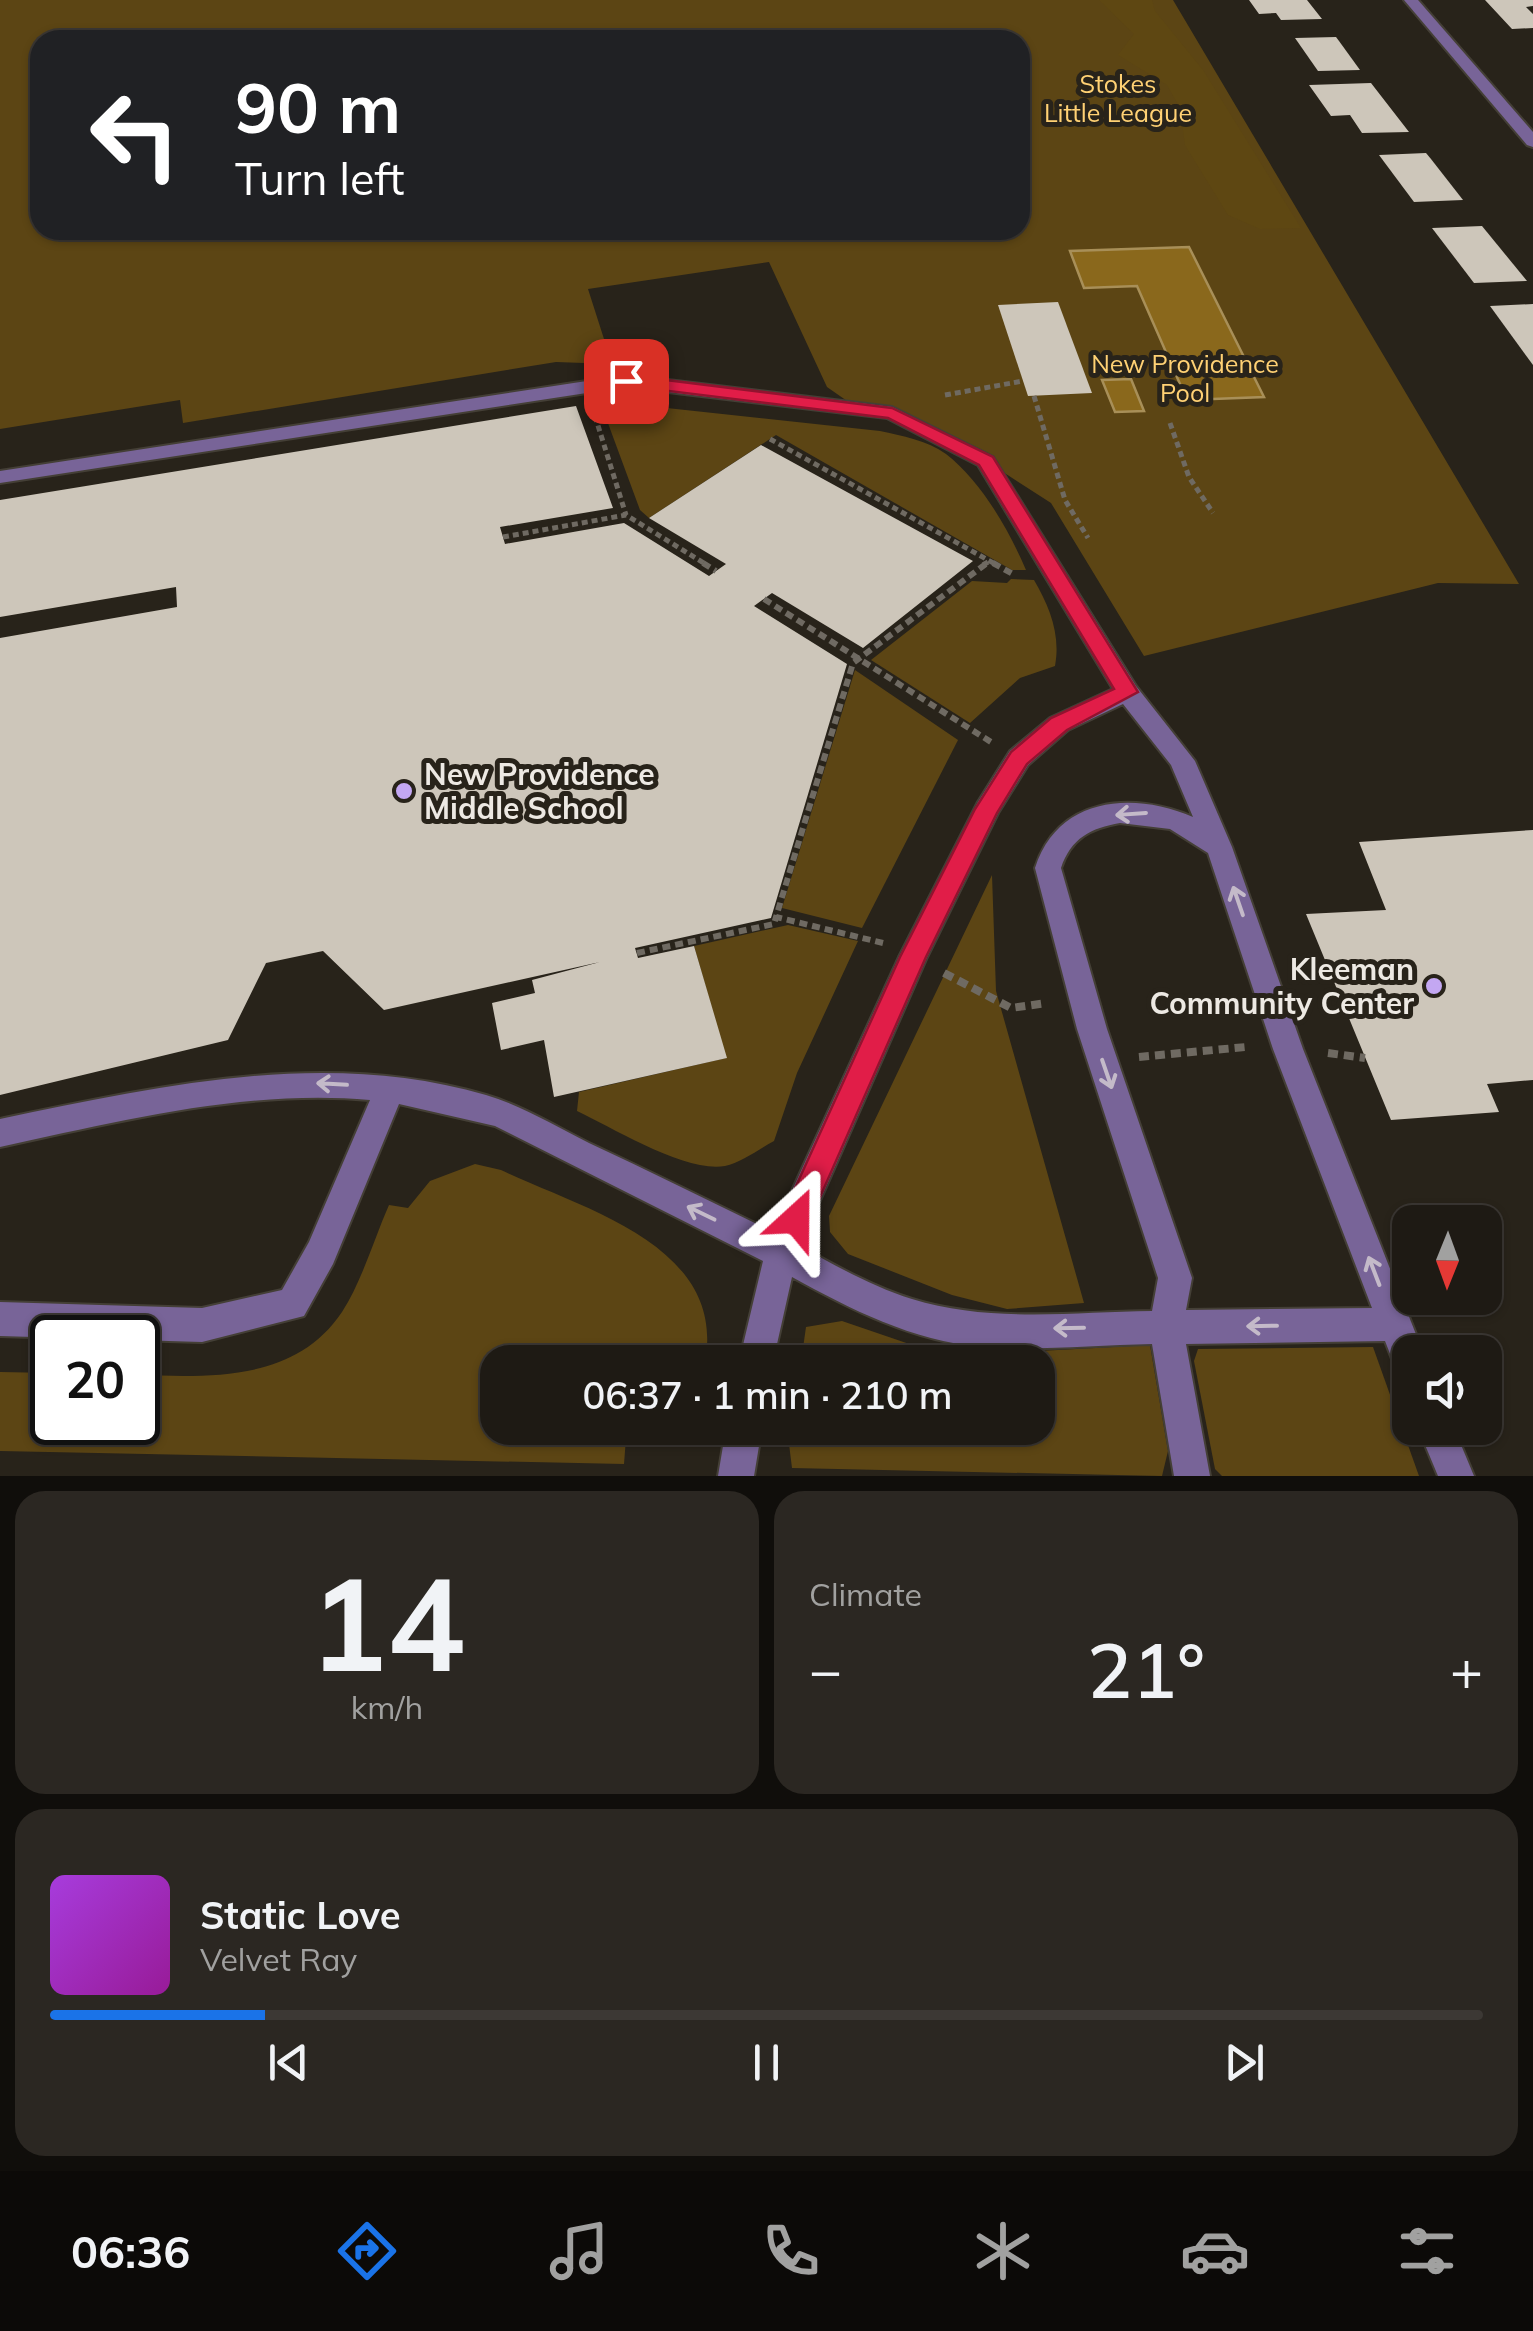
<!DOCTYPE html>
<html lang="en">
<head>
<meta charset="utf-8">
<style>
	:root { --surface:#1e1a14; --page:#2b2722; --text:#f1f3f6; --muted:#a1a1a0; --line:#3c3834; --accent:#1a73e8 }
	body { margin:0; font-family:Mulish,sans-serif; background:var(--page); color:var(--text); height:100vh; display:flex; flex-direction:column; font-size:38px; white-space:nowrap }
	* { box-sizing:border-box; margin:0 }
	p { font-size:32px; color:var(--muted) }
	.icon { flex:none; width:55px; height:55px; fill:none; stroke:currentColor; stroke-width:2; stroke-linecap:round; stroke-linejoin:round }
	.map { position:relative; height:1476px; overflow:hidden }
	.drawer { display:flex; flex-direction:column; gap:15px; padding:15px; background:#100e0b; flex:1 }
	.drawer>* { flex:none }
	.banner { position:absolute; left:30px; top:30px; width:1000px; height:210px; border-radius:30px; box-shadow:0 2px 8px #0004,0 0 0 2px var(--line); background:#202124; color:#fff; overflow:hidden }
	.needle { width:65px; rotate:181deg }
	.controls { position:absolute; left:1392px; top:1205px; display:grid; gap:20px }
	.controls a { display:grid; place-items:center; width:110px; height:110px; border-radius:20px; background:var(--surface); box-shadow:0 2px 8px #0004,0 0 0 2px var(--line); font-size:50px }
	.speed { position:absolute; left:30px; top:1315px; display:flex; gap:20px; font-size:50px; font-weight:700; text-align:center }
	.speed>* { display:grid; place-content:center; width:130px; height:130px; border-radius:50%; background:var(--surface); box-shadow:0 2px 8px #0004,0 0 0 2px var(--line); line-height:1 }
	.speed .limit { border:5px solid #111; border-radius:15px; background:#fff; color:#111 }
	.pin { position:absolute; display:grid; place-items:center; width:85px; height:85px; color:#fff; margin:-42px; border-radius:20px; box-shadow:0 5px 15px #0006 }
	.me { position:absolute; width:110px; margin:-55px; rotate:24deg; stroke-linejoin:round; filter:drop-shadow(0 0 8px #0008) }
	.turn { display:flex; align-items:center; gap:35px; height:210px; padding:0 40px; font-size:45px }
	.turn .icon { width:130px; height:130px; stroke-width:2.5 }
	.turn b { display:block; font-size:70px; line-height:85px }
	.big { font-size:75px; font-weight:600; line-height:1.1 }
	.drawer .widget { flex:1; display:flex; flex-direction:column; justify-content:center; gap:15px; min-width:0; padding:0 35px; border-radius:30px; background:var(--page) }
	.drawer .dial { align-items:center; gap:0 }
	.dial b { font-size:130px; line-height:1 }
	.song { display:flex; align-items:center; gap:30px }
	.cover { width:120px; height:120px; border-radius:15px; background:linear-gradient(135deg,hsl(280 70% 55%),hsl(300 70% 35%)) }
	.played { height:10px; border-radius:5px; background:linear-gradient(90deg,var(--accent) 15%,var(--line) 15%) }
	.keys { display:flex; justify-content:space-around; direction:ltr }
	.heat { display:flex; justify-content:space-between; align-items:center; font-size:55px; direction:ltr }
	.drawer .tiles { flex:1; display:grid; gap:15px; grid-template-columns:1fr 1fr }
	.widget:last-child { grid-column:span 2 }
	.trip { position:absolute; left:480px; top:1345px; width:575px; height:100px; border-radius:30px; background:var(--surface); box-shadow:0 2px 8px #0004,0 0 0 2px var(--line); font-weight:600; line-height:100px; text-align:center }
	.dock { display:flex; height:160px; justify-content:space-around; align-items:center; background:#0c0a08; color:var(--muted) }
	.dock .icon { width:70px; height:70px }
	.dock .selected { color:var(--accent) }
	.dock b { font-size:45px; color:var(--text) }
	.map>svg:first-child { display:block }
	.green { fill:#5c4514; fill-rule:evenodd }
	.forest { fill:#5e4712 }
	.water { fill:#8a681c; stroke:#a88f58; stroke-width:2.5 }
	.building { fill:#cdc6ba }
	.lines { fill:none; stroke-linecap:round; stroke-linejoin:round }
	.minor-casing { stroke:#443f36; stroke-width:4 }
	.path-far2 { stroke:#6f6a62; stroke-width:5; stroke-dasharray:6 4; stroke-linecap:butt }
	.path-far1 { stroke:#6f6a62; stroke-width:6; stroke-dasharray:8 5; stroke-linecap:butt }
	.path { stroke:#6f6a62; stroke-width:8; stroke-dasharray:10 6; stroke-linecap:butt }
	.minor { fill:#786498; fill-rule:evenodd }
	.oneway { stroke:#c4bac9 }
	.route { fill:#e11d48; stroke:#92132f; stroke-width:2.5 }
	.poi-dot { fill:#c3a7f2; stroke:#28231a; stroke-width:4 }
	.labels { text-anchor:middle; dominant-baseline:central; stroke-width:10; stroke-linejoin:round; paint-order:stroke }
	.far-park-label { font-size:25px; fill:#ffd174; stroke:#28231a }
	.poi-label { font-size:30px; font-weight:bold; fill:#ede9e3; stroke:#28231a; text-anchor:start }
</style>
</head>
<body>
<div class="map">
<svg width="1533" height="1476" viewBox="0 0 1533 1476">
	<rect width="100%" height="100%" fill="#28231a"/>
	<!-- green -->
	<g class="green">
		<path d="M0,0H1173L1519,584L1438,583L1144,656L1051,503L986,461L892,413L860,410L827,387L769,262L588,289L612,364L556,362L183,423L180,400L0,429ZM40,40H1020V230H40Z"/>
		<path d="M639,405L880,431C902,436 927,440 946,454C981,481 1009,530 1026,570H1012L776,435L649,518L640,510L602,407Z"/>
		<path d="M1011,579L1034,580C1049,606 1061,634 1055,666L1020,678L970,723L871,660L972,581L1007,583Z"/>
		<path d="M855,670L958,740L862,928L782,908Z"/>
		<path d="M992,875L996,991L1084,1303L1007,1309L952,1295L848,1254L830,1232L829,1216Z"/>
		<path d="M788,925L858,941L797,1073L774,1141C759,1149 741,1163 725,1166C686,1173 613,1128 577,1111L579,1092L726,1058L694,946Z"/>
		<path d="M475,1164L501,1170C582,1209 727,1245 705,1362H498V1428H648L626,1438L624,1464L0,1451V1372L52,1373V1422H138V1375C211,1377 295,1382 342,1312C362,1281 374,1239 389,1205L408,1208L430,1181Z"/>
		<path d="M842,1321L921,1348L963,1355L1150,1345L1168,1451L1162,1476L792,1468L787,1428H1038V1362H801L806,1327Z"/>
		<path d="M1373,1347L1419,1476H1222L1215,1469L1194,1361L1198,1349Z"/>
	</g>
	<!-- forest -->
	<path class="forest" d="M1099,0H1152L1155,11L1203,70L1301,228L1260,229L1228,215L1185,145L1180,108L1167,85L1118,55L1134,34Z"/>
	<!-- water -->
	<g class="water">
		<path d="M1189,247L1264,397L1187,400L1137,286L1084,288L1070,251Z"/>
		<path d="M1131,379L1144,411L1115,412L1102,380Z"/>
	</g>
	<!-- building -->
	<g class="building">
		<path d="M1249,0H1307L1322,19L1281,20L1276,13L1259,14Z"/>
		<path d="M1485,0H1533V6L1526,7L1533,14V28L1512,29Z"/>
		<path d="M1336,37L1339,41L1360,70L1318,71L1295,38Z"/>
		<path d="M1371,83L1409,132L1362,133L1350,115L1331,116L1309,85Z"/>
		<path d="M1426,153L1431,159L1463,200L1414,202L1379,155Z"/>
		<path d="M1482,226L1527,281L1474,283L1432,228Z"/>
		<path d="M1058,302L1092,393L1028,396L998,305Z"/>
		<path d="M1533,304V365L1490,306Z"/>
		<path d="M576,406L613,508L500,527L505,544L624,523L709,576L726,564L649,518L761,445L973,561L863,648L772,593L754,606L847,664L771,918L635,948L638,958L694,946L727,1058L554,1097L544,1040L501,1050L492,1003L535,993L532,980L600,962L384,1010L323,951L266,963L228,1040L0,1095V638L177,607L176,587L0,617V500Z"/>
		<path d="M1533,830V1080L1487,1084L1499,1112L1391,1120L1306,914L1386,910L1359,842Z"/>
	</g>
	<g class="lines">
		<!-- minor casing -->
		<g class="minor-casing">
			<g id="minor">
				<path d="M1404,0H1418L1533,132V147L1527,145Z"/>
				<path d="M626,375L892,407L993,457L1136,686L1195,761L1232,847L1303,1049L1423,1352H1410V1379L1398,1374L1385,1341L1186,1344L1210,1476H1174L1152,1344C1096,1345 1037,1351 981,1347C913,1341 850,1309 792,1277L773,1362H739L763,1261L495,1126L399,1104L333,1264L304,1316L202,1342L0,1336V1302L202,1308L282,1290L309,1242L370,1100C246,1089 121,1121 0,1147V1119C160,1086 325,1048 486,1095C523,1106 555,1126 589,1143C651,1172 712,1202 773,1232L899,957L978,802L1010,751L1050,718L1113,689L978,465L887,418L626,387L0,483V471ZM1123,704L1171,765L1193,817C1132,791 1058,797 1035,868L1077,1029L1158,1278L1152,1311C1073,1312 989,1323 912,1299C873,1287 836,1266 800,1246L927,957L998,813L1028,765L1068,730ZM1120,823L1170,829L1208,853L1273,1049L1372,1308L1186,1310L1192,1278L1107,1029L1061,868C1071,838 1091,828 1120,823Z"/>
				<path d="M726,1428H762L754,1476H718Z"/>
				<path d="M1418,1428H1454L1474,1476H1438Z"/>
			</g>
		</g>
		<!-- path-far2 -->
		<g class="path-far2">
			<path d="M945,395L1023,381"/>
			<path d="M1034,396L1065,500L1088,538"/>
			<path d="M595,416L626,515"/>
			<path d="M1170,423L1189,477L1213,513"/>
			<path d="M770,439L997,565"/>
			<path d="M503,537L626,515L707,565"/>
			<path d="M983,565L988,562"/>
		</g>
		<!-- path-far1 -->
		<g class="path-far1">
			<path d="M703,563L716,571"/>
			<path d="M993,563L1013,574"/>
			<path d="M764,599L991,742"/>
			<path d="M883,943L776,917L853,663L987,563"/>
			<path d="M637,953L774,924L776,917"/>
		</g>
		<!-- path -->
		<g class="path">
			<path d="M944,973L1011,1008L1047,1003"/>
			<path d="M1328,1053L1365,1058"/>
			<path d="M1139,1057L1246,1047"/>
		</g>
		<!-- minor -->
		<use href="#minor" class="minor"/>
	</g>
	<!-- one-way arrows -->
	<defs><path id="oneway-shaft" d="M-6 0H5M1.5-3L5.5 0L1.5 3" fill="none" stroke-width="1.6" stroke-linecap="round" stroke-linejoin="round" transform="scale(2.5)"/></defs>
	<g class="oneway">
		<use href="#oneway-shaft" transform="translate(1131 814) rotate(176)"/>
		<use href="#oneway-shaft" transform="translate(1238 901) rotate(-109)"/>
		<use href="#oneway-shaft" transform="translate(1107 1074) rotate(71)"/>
		<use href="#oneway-shaft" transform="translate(332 1084) rotate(-177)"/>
		<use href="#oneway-shaft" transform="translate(701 1213) rotate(-154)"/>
		<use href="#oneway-shaft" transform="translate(1374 1271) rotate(-111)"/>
		<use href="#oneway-shaft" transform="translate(1262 1326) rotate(179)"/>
		<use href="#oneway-shaft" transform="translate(1069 1328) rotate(179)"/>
	</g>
	<!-- route -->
	<path class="route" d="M626,375L892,408L993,457L1138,692L1067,730L1027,764L997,813L926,957L806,1229L796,1233L786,1229L781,1219L900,957L975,809L1011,752L1051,718L1114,689L979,465L888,418L620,385V377Z"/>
	<!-- markers -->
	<g class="poi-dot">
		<circle cx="404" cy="791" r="10"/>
		<circle cx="1434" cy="986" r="10"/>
	</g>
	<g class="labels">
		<!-- far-park labels -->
		<g class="far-park-label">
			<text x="1118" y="83">Stokes<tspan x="1118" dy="29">Little League</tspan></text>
			<text x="1185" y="363">New Providence<tspan x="1185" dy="29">Pool</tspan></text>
		</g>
		<!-- poi labels -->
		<g class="poi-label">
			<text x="424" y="774">New Providence<tspan x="424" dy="34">Middle School</tspan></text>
			<text x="1414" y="969" text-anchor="end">Kleeman<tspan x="1414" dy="34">Community Center</tspan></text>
		</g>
	</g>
</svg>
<div class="controls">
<a><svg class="needle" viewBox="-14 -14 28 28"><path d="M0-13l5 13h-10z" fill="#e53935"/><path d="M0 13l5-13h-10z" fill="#a1a1a0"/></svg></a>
<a><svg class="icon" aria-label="sound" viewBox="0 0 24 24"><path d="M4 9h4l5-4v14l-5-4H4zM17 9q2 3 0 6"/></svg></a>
</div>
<div class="speed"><div class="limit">20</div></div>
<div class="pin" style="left:626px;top:381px;background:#d93025"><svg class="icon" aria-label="arrive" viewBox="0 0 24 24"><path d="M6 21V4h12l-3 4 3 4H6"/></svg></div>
<svg class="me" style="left:796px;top:1219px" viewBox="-20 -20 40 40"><path d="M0-17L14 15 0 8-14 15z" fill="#e11d48" stroke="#fff" stroke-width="4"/></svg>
<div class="trip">06:37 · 1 min · 210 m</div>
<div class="banner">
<div class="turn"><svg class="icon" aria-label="left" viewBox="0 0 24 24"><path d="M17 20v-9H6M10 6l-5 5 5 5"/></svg><div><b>90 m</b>Turn left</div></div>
</div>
</div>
<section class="drawer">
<div class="tiles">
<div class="widget dial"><b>14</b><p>km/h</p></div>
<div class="widget"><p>Climate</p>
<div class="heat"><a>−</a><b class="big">21°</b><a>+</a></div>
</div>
<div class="widget">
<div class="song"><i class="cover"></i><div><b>Static Love</b><p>Velvet Ray</p></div></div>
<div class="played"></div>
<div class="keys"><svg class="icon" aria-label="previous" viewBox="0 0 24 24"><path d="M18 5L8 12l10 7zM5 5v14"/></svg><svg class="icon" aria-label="pause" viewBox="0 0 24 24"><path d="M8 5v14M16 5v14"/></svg><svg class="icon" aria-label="next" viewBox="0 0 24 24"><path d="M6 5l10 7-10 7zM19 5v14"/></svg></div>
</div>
</div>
</section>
<nav class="dock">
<b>06:36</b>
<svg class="icon selected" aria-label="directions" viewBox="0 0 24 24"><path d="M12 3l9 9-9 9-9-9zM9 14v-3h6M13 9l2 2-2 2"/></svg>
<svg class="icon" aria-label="music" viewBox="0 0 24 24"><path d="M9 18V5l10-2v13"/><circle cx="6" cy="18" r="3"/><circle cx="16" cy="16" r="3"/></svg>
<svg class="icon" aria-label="phone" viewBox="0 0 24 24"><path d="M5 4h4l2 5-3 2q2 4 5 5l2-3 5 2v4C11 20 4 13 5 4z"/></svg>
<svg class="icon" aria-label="climate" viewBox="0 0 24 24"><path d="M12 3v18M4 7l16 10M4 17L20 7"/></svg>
<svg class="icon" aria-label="car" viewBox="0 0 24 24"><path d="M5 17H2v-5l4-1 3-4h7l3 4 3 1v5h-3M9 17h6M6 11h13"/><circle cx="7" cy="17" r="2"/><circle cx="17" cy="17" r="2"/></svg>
<svg class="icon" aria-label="filters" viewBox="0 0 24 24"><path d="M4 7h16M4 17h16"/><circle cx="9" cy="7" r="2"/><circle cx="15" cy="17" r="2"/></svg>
</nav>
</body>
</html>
